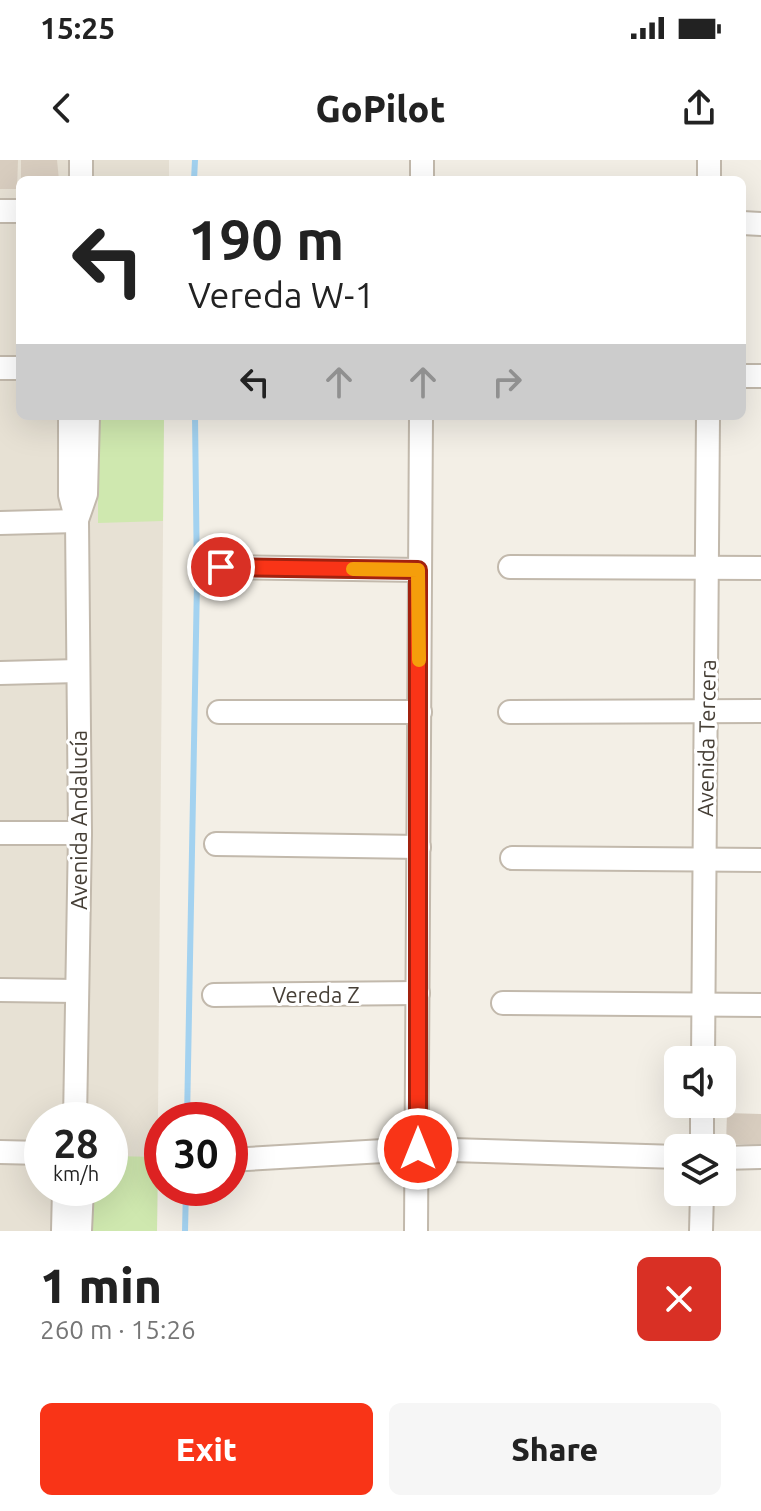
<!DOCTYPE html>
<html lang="en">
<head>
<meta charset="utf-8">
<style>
  body { margin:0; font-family:Ubuntu,sans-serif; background:#f6f6f6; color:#222; height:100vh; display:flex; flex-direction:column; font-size:30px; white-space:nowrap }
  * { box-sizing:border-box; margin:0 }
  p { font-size:26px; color:#767676 }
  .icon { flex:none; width:44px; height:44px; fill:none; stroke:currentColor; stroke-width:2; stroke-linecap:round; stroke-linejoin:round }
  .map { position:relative; height:1071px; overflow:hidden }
  .sheet { display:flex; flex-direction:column; background:#fff; flex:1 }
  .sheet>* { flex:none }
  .hud { position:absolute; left:16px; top:16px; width:730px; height:244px; border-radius:12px; box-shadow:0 8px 32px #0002; background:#fff; color:#222; overflow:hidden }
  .tools { position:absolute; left:664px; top:886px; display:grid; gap:16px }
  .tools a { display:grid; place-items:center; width:72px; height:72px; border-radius:12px; background:#fff; box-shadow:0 8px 32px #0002; font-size:40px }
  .speed { position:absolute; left:24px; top:942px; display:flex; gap:16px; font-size:40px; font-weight:700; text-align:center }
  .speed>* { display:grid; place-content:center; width:104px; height:104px; border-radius:50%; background:#fff; box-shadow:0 8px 32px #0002; line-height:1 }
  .speed small { font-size:20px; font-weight:400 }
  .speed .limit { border:12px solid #d22; background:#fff; color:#111 }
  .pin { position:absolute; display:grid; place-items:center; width:68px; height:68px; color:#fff; margin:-34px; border:4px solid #fff; border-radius:50%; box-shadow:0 2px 8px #0007 }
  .me { position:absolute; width:88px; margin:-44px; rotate:0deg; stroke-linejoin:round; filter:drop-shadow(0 0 6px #0008) }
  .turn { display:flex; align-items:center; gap:28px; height:168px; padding:0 40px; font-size:36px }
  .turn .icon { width:104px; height:104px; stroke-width:2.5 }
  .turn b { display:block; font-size:56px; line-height:68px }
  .lanes { display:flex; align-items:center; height:76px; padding:0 40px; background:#0003; justify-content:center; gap:40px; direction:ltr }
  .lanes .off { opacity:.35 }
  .round { display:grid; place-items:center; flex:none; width:84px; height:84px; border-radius:12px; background:#f6f6f6 }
  .overview { display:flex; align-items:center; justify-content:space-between; height:136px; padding:0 40px }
  h1 { font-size:48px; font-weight:800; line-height:60px }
  .action { display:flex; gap:16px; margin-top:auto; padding:16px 40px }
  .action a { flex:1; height:92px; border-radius:12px; background:#f93417; color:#fff; font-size:32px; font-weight:800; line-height:92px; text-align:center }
  .action a+a { background:#f6f6f6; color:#222 }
  .status { display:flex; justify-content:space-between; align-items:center; height:56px; padding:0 40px; background:#fff; direction:ltr }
  .status svg { height:22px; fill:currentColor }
  header { display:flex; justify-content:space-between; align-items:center; height:104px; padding:0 40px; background:#fff; font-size:36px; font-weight:800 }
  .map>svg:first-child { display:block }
  .residential { fill:#e7e1d4; fill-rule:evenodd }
  .green { fill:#cfe8af }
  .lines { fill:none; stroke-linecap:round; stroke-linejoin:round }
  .stream { stroke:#a3d2f0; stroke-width:6 }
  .building { fill:#d8cdbf }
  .street-casing { stroke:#c2b9ac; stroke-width:26 }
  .street { stroke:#fff; stroke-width:22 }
  .route-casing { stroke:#a2220f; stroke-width:20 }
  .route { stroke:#f93417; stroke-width:14 }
  .slow { stroke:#f59e0b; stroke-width:14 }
  .labels { text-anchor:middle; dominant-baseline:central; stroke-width:6; stroke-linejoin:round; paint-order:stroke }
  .street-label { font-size:22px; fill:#463f36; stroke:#fff }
</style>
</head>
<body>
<div class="status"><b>15:25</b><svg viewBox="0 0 49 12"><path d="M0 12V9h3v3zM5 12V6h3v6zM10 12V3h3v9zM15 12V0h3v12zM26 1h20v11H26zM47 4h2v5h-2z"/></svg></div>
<header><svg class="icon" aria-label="back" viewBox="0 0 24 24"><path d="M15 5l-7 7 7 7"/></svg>GoPilot<svg class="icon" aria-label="share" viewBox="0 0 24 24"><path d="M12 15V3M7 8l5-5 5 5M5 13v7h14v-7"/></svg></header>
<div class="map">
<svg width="761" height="1071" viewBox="0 0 761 1071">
  <rect width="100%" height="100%" fill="#f3efe6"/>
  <!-- residential -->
  <path class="residential" d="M 0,0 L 169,0 L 169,20 L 20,20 L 20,256 L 164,256 L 157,1071 L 0,1071 ZM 42,960 L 110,960 L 110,1028 L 42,1028 Z"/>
  <!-- green -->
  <g class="green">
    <polygon points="98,256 164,256 163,361 98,363"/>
    <polygon points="110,996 158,997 157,1071 91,1071 92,1028 110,1028"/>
  </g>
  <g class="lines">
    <!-- stream -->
    <g class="stream">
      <polyline points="194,20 195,0"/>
      <polyline points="187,960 197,422 195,256"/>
      <polyline points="185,1071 186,1028"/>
    </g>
  </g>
  <!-- building -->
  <g class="building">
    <polygon points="0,0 18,0 17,29 0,29"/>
    <polygon points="21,0 57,0 59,20 21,20"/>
    <polygon points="727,953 761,954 761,985 726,984"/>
  </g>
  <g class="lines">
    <defs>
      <g id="street">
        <polyline points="709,0 709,20"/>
        <polyline points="81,20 81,0"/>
        <polyline points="422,20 422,0"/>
        <polyline points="0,51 20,51"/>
        <polyline points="742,63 761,64"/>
        <polyline points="0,208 20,208"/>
        <polyline points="742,216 761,216"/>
        <polyline points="70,256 70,335 77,361 80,673 75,960"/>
        <polyline points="77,360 86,334 88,256"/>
        <polyline points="0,363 77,361"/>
        <polyline points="221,407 418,410"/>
        <polyline points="510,407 761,408"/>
        <polyline points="0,513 78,511"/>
        <polyline points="219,552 420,552"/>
        <polyline points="510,552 761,551"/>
        <polyline points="0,673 80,673"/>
        <polyline points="216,684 419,687"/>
        <polyline points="512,698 761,700"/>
        <polyline points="0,830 77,831"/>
        <polyline points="214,835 418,833"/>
        <polyline points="503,843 761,845"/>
        <polyline points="703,900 708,256"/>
        <polyline points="702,988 702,944"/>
        <polyline points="0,992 42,993"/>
        <polyline points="722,998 761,997"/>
        <polyline points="230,1000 418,989 678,997"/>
        <polyline points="63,1071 64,1028"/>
        <polyline points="80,1071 82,1028"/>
        <polyline points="416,1071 421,256"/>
        <polyline points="701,1071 702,1032"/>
      </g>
    </defs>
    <!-- street casing -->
    <use href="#street" class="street-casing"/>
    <!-- street -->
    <use href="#street" class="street"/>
  </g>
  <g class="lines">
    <defs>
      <polyline id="route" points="221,407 418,410 418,989"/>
    </defs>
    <!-- route casing -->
    <use href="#route" class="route-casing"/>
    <!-- route -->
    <use href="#route" class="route"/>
    <!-- slow -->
    <polyline class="slow" points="353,409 418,410 419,500"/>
  </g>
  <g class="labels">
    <!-- street labels -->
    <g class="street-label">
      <text transform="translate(706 578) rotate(-89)">Avenida Tercera</text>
      <text transform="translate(78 660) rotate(-90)">Avenida Andalucía</text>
      <text x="316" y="834">Vereda Z</text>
    </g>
  </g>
</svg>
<div class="tools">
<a><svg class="icon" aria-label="sound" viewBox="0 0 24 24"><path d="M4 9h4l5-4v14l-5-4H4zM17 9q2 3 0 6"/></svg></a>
<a><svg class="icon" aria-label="layers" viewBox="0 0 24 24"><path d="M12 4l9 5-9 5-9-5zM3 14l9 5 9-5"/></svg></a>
</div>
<div class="speed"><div>28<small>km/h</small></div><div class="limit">30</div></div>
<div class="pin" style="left:221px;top:407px;background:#d93025"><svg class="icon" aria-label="arrive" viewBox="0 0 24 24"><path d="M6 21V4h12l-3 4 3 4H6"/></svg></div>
<svg class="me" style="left:418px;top:989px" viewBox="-20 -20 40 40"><circle r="17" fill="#f93417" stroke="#fff" stroke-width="3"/><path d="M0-11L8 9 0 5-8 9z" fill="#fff"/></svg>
<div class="hud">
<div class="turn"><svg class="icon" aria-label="left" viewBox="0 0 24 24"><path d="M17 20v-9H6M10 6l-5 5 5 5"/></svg><div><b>190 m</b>Vereda W-1</div></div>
<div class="lanes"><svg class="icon" aria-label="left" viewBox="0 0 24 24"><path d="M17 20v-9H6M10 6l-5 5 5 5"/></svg><svg class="icon off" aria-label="ahead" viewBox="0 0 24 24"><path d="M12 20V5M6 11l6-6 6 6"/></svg><svg class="icon off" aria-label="ahead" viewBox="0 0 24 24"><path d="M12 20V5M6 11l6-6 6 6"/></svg><svg class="icon off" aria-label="right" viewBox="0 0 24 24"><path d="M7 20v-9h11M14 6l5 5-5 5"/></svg></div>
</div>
</div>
<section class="sheet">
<div class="overview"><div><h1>1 min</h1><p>260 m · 15:26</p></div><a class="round" style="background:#d93025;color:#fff"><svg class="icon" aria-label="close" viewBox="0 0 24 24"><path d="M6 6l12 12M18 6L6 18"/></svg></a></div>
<div class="action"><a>Exit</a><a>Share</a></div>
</section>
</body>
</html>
